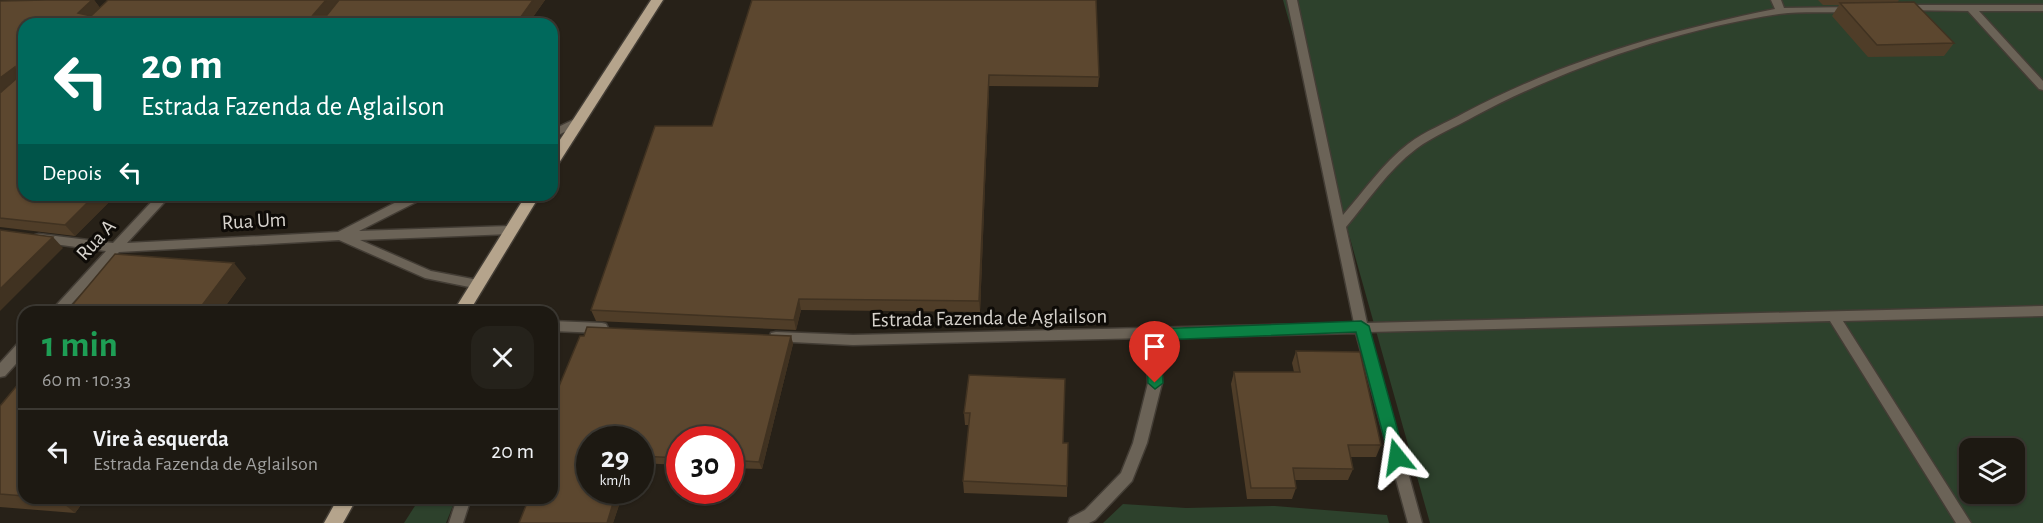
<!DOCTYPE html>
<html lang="pt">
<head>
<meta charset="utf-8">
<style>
  body { margin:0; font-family:"Alegreya Sans",sans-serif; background:#25221b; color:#f1f3f6; height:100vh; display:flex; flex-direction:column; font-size:22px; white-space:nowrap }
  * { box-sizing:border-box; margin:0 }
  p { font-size:20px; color:#a0a09f }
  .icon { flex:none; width:33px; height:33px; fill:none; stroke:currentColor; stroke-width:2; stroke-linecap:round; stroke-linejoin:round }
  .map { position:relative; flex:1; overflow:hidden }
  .side { position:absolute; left:18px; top:306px; width:540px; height:198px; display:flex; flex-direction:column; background:#1d1912; border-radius:18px; box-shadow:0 2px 4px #0004,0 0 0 2px #3b3832 }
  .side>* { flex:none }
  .hud { position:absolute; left:18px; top:18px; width:540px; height:183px; border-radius:18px; box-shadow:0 2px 4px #0004,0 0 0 2px #3b3832; background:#00695c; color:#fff; overflow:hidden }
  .fabs { position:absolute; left:1959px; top:438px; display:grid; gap:12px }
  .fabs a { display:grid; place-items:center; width:66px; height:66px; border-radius:12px; background:#1d1912; box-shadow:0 2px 4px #0004,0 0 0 2px #3b3832; font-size:30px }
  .speed { position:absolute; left:576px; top:426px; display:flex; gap:12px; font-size:30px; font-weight:700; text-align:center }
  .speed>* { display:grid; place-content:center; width:78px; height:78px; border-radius:50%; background:#1d1912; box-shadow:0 2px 4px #0004,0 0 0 2px #3b3832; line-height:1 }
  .speed small { font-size:15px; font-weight:400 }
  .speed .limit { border:9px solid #d22; background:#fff; color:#111 }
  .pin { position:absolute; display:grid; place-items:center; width:51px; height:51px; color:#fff; margin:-62px -26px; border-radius:50% 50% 50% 0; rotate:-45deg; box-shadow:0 0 6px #0007 }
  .pin .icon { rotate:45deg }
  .me { position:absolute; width:66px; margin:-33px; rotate:345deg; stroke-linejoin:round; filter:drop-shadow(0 0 4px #0008) }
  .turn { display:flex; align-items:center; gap:21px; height:126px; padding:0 24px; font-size:27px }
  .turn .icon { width:78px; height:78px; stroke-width:2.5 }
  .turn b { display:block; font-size:42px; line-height:51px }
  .then { display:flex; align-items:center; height:57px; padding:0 24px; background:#0003; gap:12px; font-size:22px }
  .round { display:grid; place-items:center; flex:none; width:63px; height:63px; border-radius:18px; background:#25221b }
  .overview { display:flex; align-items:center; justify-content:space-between; height:102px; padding:0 24px }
  h1 { font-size:36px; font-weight:700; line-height:45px; color:#1e9e55 }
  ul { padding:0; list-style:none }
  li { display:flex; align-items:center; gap:18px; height:84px; padding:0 24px; border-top:2px solid #3b3832 }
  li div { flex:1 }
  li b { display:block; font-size:22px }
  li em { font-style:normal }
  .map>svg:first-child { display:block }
  .green { fill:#2d412c; fill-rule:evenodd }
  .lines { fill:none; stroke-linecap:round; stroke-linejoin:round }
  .minor-casing { stroke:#433d35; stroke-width:3 }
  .primary-casing { stroke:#433d35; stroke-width:3 }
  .minor { fill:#6b6357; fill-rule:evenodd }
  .primary { fill:#b5a48c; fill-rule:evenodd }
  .wall { fill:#4f3d28 }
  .shaded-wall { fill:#403221 }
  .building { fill:#5c472f; stroke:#403221; stroke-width:1.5 }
  .route { fill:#0b8043; stroke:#07532c; stroke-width:1.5 }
  .labels { text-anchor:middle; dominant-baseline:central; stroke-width:6; stroke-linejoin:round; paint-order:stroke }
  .street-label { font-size:21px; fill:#d6d2cc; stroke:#0e0b07 }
</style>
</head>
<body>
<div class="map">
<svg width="2043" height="523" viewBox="0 0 2043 523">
  <rect width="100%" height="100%" fill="#272118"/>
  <!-- green -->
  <g class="green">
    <path d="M 1283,0 L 2043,0 L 2043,523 L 1430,523 ZM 1970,448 L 2014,448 L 2014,494 L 1970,494 Z"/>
    <polygon points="420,498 456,498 446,523 404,523"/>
    <polygon points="1123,504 1186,508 1275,506 1387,515 1389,523 1103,523"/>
  </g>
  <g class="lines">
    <defs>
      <g id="minor">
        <path d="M 1287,0 L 1297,0 L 1343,215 C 1364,191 1383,163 1408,144 C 1425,131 1446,123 1464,113 C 1562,61 1667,31 1775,9 L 1771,0 L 1781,0 L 1784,8 L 1855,7 L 1855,11 L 1852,12 C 1828,13 1803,11 1779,14 C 1678,29 1565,68 1475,116 C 1456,127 1433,136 1416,149 C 1388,170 1368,201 1346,227 L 1367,323 L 2043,306 L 2043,316 L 1843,321 L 1971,523 L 1956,523 L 1830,321 L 1369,332 L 1422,523 L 1408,523 L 1356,333 L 1160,338 L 1162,383 L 1147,443 L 1132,481 L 1095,520 L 1089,523 L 1068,523 L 1070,518 L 1085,510 L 1121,473 L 1133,443 L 1148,383 L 1147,338 L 853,345 L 771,341 L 770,337 L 771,333 L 776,332 L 853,335 L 1354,323 Z"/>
        <polygon points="1905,5 2043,5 2043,11 1979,11 2043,81 2043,90 2039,89 1968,11 1902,10 1902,6"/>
        <polygon points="577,118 582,122 581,124 552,138 552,130"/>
        <polygon points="158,195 171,195 127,243 338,232 410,195 426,195 424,198 359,231 511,226 517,230 511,234 360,240 431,271 483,281 485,284 483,287 479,289 425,278 339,240 119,252 64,312 50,312 106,251 39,242 35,241 33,238 35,235 39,234 113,243"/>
        <polygon points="552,321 602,323 606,324 608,328 606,332 602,333 552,331"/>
        <polygon points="24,341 24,355 5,376 0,377 0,363 19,342"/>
        <polygon points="457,498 471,498 463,523 449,523"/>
      </g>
      <g id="primary">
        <polygon points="651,0 663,0 557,166 552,168 552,152"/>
        <polygon points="526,195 540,195 469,312 453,312"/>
        <polygon points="338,498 357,498 343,523 324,523"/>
      </g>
    </defs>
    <!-- minor casing -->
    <use href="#minor" class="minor-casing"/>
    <!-- primary casing -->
    <use href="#primary" class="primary-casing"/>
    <!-- minor -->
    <use href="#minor" class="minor"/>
    <!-- primary -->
    <use href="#primary" class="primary"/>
  </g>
  <!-- wall -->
  <g class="wall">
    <polygon points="19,0 94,0 100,8 545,0 528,24 24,24 116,195 75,236 0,227 0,1 20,1"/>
    <polygon points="752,0 1099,77 1098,87 989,86 980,312 801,310 796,330 596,321 591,310 712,126"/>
    <polygon points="1818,0 1899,0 1897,3 1954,43 1944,56 1868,57 1832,16 1839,5 1823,5"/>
    <polygon points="246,278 221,312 72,312 69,309"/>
    <polygon points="587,327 791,336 793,344 762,469 730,468 730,440 680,440 680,465 640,463 640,440 590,440 590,490 624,490 613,523 519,523 529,498 552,498 552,403 580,336 584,336"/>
    <polygon points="1296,351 1381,445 1376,457 1351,457 1353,469 1348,480 1295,480 1296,488 1292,499 1247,499 1231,384 1234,372 1294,372 1292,363"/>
    <polygon points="969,375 1063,443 1068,443 1067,497 964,493 963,481 969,425 965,425 964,413"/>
    <polygon points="24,377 24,498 86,498 75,513 0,507 0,406"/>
  </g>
  <!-- shaded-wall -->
  <g class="shaded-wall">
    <polygon points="92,0 94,0 101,9 86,24 78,13"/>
    <polygon points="326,0 340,0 321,24 313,15"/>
    <polygon points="533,0 545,0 528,24 519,24 518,21"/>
    <polygon points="459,17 462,24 453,24"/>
    <polygon points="15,67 24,78 0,95 0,78"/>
    <polygon points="989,75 989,86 980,312 979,301"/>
    <polygon points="95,195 116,195 75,236 65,225"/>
    <polygon points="53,237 63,248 0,311 0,289"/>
    <polygon points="234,263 246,278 221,312 197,312"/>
    <polygon points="799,299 801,310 796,330 794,320"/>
    <polygon points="791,336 793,344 762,469 759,462"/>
    <polygon points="617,490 624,490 613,523 607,523"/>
    <polygon points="58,498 86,498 75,513 58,499"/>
  </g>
  <!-- building -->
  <g class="building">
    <polygon points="46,0 92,0 78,13 91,16 108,0 326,0 313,15 327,15 339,0 533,0 518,21 459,17 453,24 24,24 24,195 95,195 65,225 0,218 0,93 16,79 15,67 0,78 0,1"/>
    <polygon points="752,0 1096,0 1099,77 989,75 979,301 799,299 794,320 591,310 655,126 712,126"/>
    <polygon points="1914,2 1954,43 1877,45 1840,3"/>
    <polygon points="0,230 53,237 0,289"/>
    <polygon points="115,254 234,263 197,312 79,312 81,309 69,309"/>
    <polygon points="587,327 791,336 759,462 730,460 730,440 680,440 680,458 640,456 640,440 590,440 590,490 617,490 607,523 519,523 529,498 552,498 552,403 580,336 584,336"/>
    <polygon points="1296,351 1360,352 1381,445 1348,445 1353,469 1293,468 1296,488 1251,488 1234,372 1300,372"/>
    <polygon points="969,375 1065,379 1063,443 1068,443 1067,486 963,481 970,413 964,413"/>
    <polygon points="24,377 24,496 0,494 0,406"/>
  </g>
  <!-- route -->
  <polygon class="route" points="1361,321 1369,326 1405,457 1403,462 1392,462 1389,457 1356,332 1160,340 1163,383 1155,389 1148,383 1146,334 1153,329"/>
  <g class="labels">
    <!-- street labels -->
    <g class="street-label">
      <text transform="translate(254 221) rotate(-3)">Rua Um</text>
      <text transform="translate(96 240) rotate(-47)">Rua A</text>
      <text transform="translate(989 318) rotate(-1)">Estrada Fazenda de Aglailson</text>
    </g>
  </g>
</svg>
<div class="fabs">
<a><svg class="icon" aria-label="layers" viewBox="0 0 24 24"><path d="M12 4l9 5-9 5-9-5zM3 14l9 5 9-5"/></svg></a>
</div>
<div class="speed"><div>29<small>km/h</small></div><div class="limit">30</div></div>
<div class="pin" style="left:1155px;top:383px;background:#d93025"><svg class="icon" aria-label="arrive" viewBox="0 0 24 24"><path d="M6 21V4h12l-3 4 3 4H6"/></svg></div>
<svg class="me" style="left:1397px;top:457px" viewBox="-20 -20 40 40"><path d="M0-17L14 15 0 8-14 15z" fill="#0b8043" stroke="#fff" stroke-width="4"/></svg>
<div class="hud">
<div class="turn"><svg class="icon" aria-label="left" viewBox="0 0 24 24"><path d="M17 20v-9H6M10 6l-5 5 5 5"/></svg><div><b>20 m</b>Estrada Fazenda de Aglailson</div></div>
<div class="then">Depois<svg class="icon" aria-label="left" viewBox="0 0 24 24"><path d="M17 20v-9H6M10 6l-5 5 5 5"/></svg></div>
</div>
<section class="side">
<div class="overview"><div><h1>1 min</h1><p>60 m · 10:33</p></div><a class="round"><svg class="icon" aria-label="close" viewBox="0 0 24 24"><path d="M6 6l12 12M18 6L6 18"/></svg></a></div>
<ul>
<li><svg class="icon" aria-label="left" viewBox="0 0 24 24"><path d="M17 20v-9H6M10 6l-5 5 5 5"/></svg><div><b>Vire à esquerda</b><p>Estrada Fazenda de Aglailson</p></div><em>20 m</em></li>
</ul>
</section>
</div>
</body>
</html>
